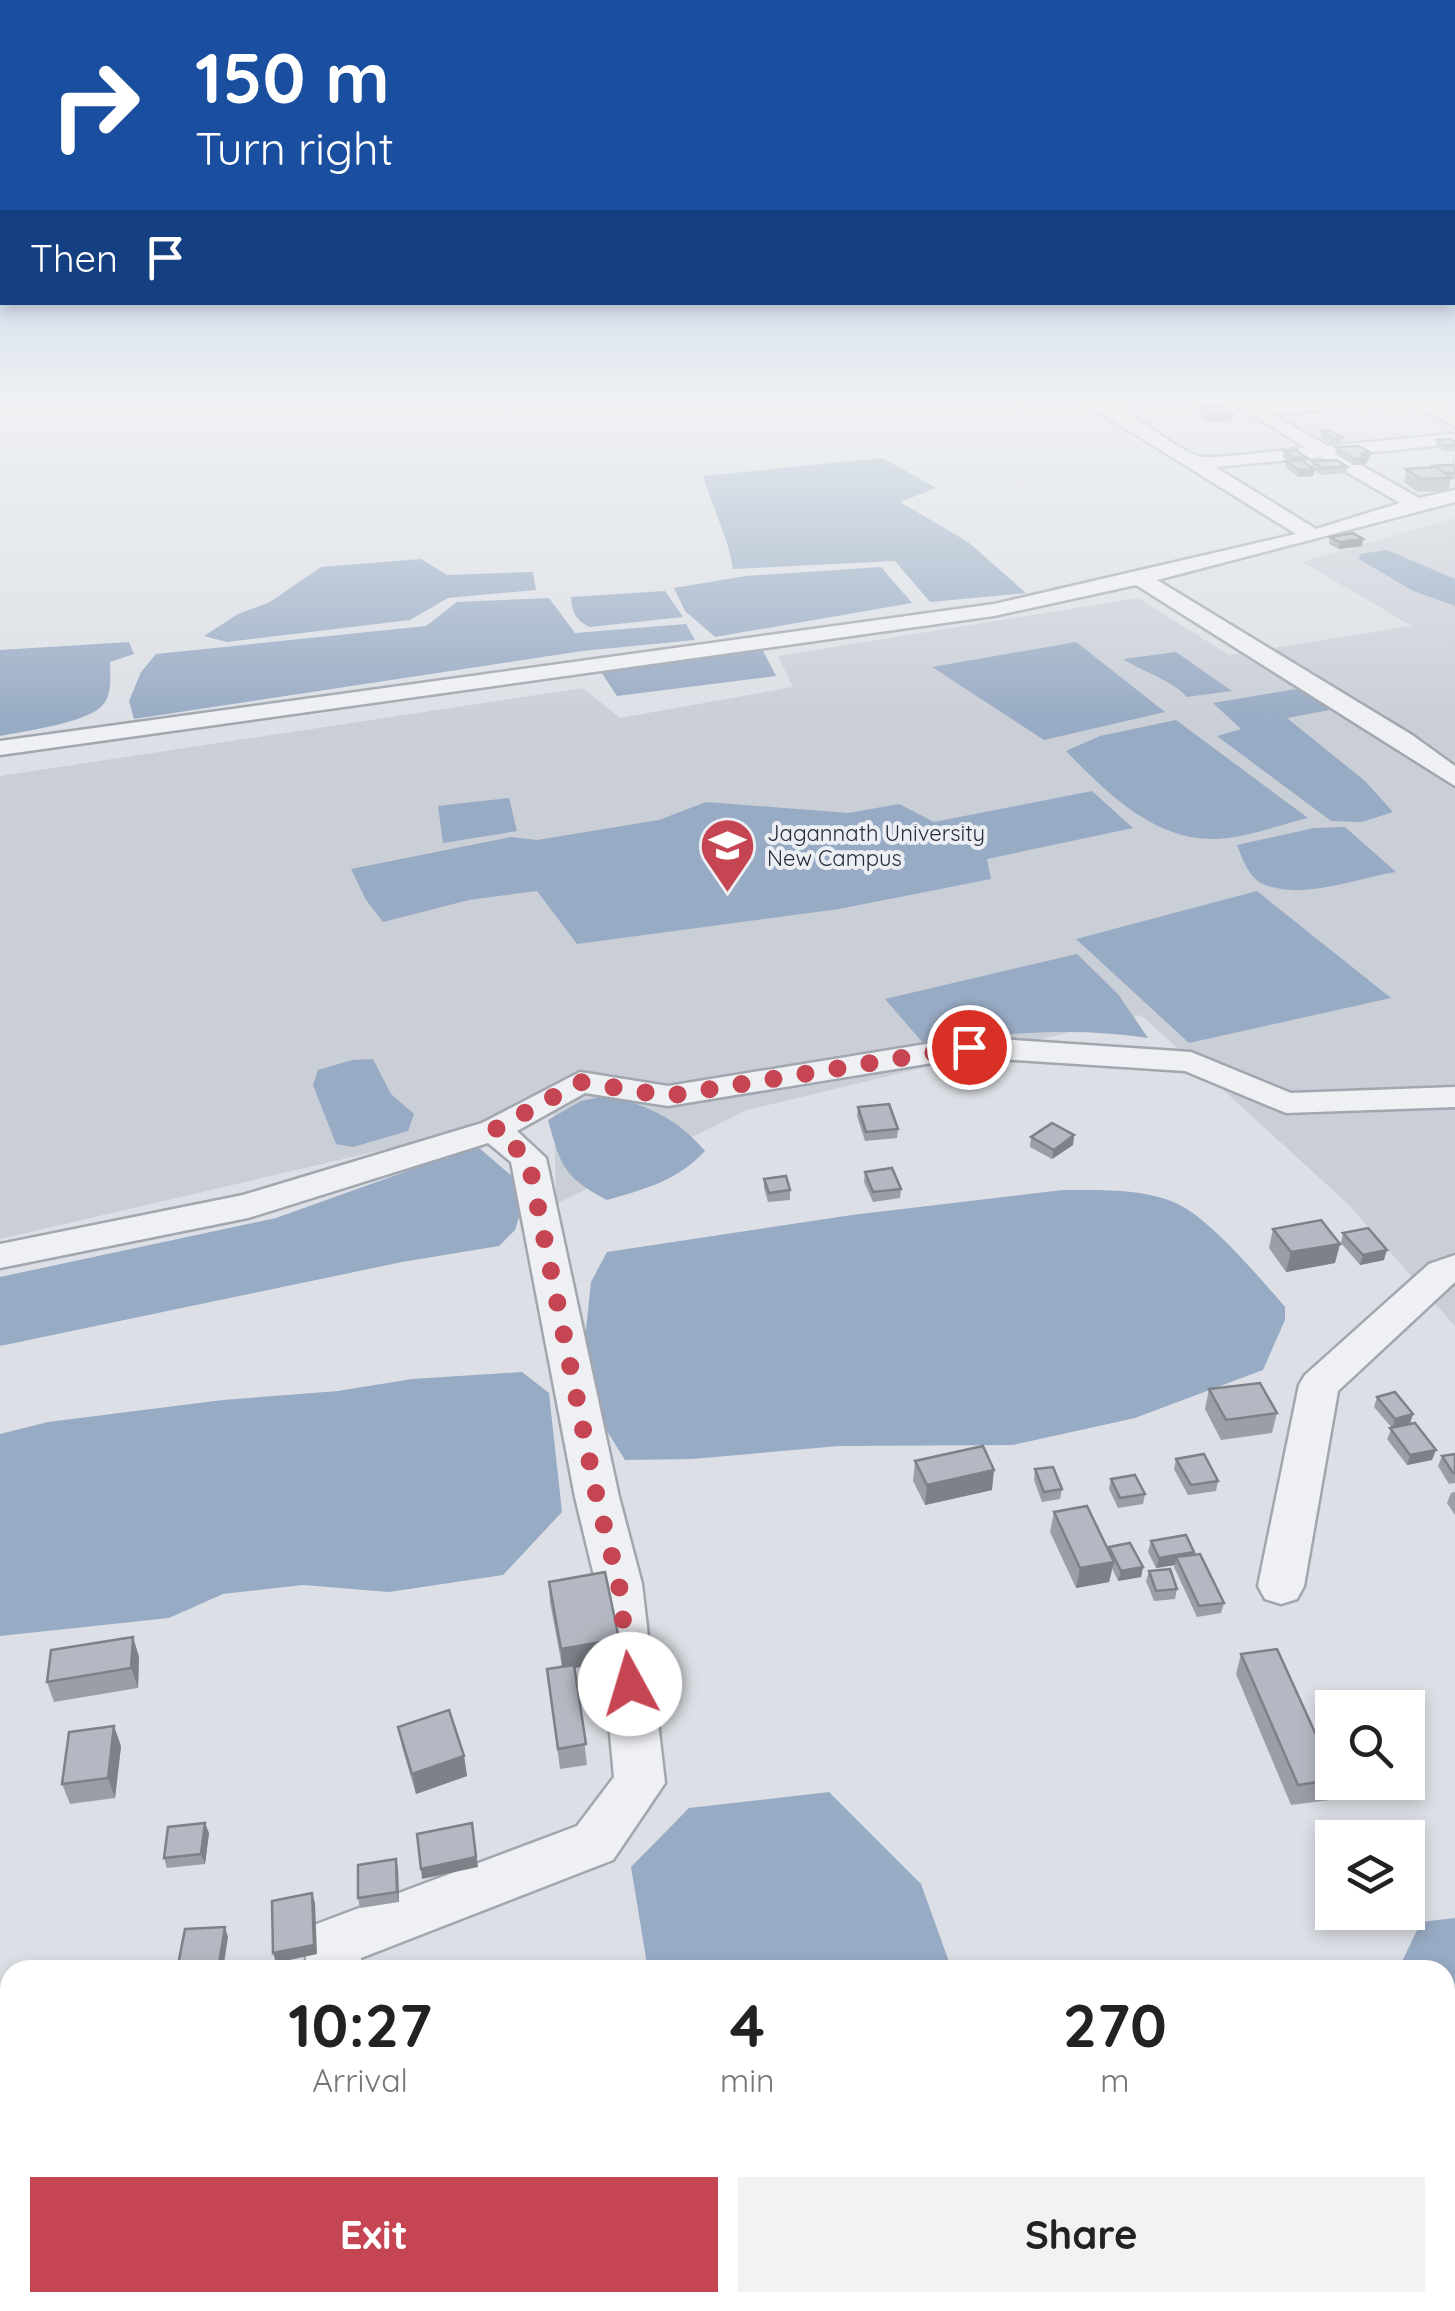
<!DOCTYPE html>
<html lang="en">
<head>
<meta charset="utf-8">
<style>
  body { margin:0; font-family:Quicksand,sans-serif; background:#f2f2f2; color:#222; height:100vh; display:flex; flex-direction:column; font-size:38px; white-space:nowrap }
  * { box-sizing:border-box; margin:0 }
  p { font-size:32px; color:#767676 }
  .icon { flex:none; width:55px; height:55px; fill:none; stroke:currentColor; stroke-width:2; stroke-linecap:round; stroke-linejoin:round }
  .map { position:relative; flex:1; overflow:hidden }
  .details { position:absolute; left:0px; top:1960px; width:1455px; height:352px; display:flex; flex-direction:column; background:#fff; border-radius:30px 30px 0 0; box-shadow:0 5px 15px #0003 }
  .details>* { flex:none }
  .guide { position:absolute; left:0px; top:0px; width:1455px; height:305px; box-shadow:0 5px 15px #0003; background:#1a4fa0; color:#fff; overflow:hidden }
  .buttons { position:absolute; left:1315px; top:1690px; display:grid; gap:20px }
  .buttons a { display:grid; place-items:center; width:110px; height:110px; border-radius:0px; background:#fff; box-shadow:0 5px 15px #0003; font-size:50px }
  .pin { position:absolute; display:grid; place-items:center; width:85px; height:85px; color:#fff; margin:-42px; border:5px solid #fff; border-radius:50%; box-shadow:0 2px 10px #0007 }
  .me { position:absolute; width:110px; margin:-55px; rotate:354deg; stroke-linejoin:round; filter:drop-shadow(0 0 8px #0008) }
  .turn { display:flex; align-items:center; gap:35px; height:210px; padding:0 30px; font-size:45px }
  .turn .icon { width:130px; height:130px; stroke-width:2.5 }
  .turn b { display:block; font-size:70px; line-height:85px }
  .then { display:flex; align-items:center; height:95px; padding:0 30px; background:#0003; gap:20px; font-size:38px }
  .eta { display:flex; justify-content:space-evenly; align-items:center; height:170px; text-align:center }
  .eta b { font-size:60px; font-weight:700; line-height:70px }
  .cta { display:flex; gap:20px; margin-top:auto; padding:20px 30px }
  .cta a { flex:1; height:115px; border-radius:0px; background:#c64552; color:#fff; font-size:40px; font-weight:700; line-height:115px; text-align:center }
  .cta a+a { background:#f2f2f2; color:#222 }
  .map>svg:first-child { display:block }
  .built { fill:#caced7 }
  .water { fill:#98abc4 }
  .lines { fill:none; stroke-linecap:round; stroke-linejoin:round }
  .street-casing { stroke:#a2a6af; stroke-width:5 }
  .street { fill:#eef0f4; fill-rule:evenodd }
  .wall { fill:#9a9ea7 }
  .shaded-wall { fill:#7d8188 }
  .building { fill:#b3b8c2; stroke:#7d8188; stroke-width:2.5 }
  .route { stroke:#c64552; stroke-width:18; stroke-dasharray:0 32.4 }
  .labels { text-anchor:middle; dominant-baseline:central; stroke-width:8; stroke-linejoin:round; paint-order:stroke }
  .far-poi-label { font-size:22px; fill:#272d3b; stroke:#ebeef3; text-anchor:start }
</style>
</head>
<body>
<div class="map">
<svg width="1455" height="2311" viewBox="0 0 1455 2311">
  <rect width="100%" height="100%" fill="#dcdfe5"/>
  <!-- built -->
  <polygon class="built" points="1455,518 1455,1326 1348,1204 1141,1015 747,1110 556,1204 554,1110 0,1239 0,776 583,688 620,718 793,687 778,656 1138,598 1229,655 1412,626 1302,562"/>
  <!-- water -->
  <g class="water">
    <path d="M 883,458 L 936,488 L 900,502 L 968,542 L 1026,593 L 930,602 L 895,561 L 733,569 C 729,540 712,506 703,476 Z"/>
    <polygon points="1387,550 1455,579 1455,606 1413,591 1359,559 1360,554"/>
    <polygon points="421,559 447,575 533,572 536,590 448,598 410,620 227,642 204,636 238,614 270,602 321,567"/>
    <polygon points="881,567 912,603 715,637 685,611 674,588 746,576"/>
    <path d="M 665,591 L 683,617 L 590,627 C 576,621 572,612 571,597 Z"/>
    <polygon points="549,598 575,633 686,624 695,640 582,651 134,719 129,701 141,672 156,654 426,626 457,602"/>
    <path d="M 129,642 L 134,654 L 110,662 C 110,676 113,696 101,707 C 81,724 25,731 0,736 L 0,650 Z"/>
    <polygon points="1076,642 1165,712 1044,740 932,667"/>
    <polygon points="761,647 776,676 617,696 601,672"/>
    <path d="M 1176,652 L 1232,691 L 1187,697 C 1172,680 1143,672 1123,659 Z"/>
    <polygon points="1302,688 1335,709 1287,718 1365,781 1393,812 1362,822 1331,821 1217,736 1241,729 1213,703"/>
    <path d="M 1176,720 L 1308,818 C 1279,825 1246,838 1216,839 C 1154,841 1106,792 1066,751 L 1100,736 Z"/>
    <polygon points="1092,791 1133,828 987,859 991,879 839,909 577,944 537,891 469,900 383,922 366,900 351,869 511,837 537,840 659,820 706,802 848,813 899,804 934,822"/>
    <polygon points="509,798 517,831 443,843 438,806"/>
    <path d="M 1345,827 L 1396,872 C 1356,878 1302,901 1263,884 C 1249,878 1242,858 1237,845 L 1314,828 Z"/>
    <polygon points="1257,891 1391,998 1189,1043 1076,939"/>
    <path d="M 1077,954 L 1118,994 L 1148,1038 C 1072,1026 999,1034 923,1043 L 885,999 Z"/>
    <polygon points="373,1059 391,1094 414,1114 408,1131 353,1147 336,1144 313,1085 318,1070 352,1060"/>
    <path d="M 610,1095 C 651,1108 677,1118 705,1151 C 677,1181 645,1189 607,1200 C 564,1177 561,1167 548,1120 L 581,1101 Z"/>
    <polygon points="477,1146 513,1177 522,1207 515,1230 499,1246 402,1262 0,1346 0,1277 276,1218"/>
    <path d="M 1063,1190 C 1099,1190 1144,1188 1178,1204 C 1210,1219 1261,1279 1285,1307 L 1285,1320 L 1263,1370 L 1135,1418 L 1013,1445 L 839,1446 L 692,1459 L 625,1460 L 587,1399 L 583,1358 L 591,1282 L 607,1252 L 852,1215 Z"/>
    <polygon points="522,1372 549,1393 562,1512 503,1575 389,1592 303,1585 223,1594 169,1618 0,1636 0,1434 48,1422 223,1400 338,1391 412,1379"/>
    <polygon points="829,1792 921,1884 952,1970 648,1970 631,1867 689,1808"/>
    <polygon points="1455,1918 1455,2311 1442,2311 1438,2303 1445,2302 1445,1970 1398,1970 1421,1922"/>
  </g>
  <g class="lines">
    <defs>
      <g id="street">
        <path d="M 1080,400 C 1128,399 1156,439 1197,456 C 1212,461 1285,449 1306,448 L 1229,400 L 1248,400 L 1257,405 L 1396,400 L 1388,405 L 1272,414 L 1327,446 L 1455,434 L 1455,444 L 1343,455 L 1419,498 L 1455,490 L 1455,502 L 1157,580 L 1412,735 L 1455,766 L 1455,786 L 1136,585 L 994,616 L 0,755 L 0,741 L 994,604 L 1296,534 ZM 1321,457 L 1400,503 L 1316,529 L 1215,467 Z"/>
        <polygon points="1402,400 1423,400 1455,415 1455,426"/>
        <polygon points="969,1037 1191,1052 1291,1093 1455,1087 1455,1107 1286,1113 1185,1071 969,1057 668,1106 585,1093 517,1131 546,1158 619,1497 642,1584 665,1783 613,1860 361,1958 362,1970 306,1970 306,1943 314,1925 577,1826 614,1777 596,1584 575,1497 511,1162 488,1143 248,1218 0,1268 0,1244 243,1195 482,1123 580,1072 668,1086"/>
        <polygon points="1455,1255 1455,1282 1338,1391 1304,1586 1297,1599 1281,1604 1265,1599 1258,1586 1299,1385 1305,1375 1429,1264"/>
        <rect x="312" y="2302" width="64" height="9"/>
      </g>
    </defs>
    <!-- street casing -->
    <use href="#street" class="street-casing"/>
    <!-- street -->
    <use href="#street" class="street"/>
  </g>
  <!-- wall -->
  <g class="wall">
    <polygon points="1199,408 1233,414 1232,420 1210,422 1198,414"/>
    <polygon points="1321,431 1343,438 1341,444 1332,445 1320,437"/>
    <polygon points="1437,440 1455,442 1455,451 1445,452 1435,446"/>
    <polygon points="1336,447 1369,460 1367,460 1366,464 1353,465 1335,454"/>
    <polygon points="1284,451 1307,458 1305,463 1311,467 1312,461 1347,467 1346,473 1321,475 1314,470 1313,476 1298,477 1285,467 1286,461 1288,461 1283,457"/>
    <polygon points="1454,455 1455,479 1451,479 1448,491 1418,492 1404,482 1406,469 1452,465"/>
    <polygon points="1330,537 1362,546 1339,549 1329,544"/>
    <polygon points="858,1107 898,1129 897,1138 865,1141 857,1116"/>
    <polygon points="1074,1135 1073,1145 1052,1159 1030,1147 1031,1137"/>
    <polygon points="865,1172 901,1189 900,1198 873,1202 864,1182"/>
    <polygon points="764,1179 790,1190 790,1200 768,1202 764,1188"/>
    <polygon points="1273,1229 1335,1263 1286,1272 1269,1248"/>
    <polygon points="1343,1233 1384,1260 1360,1265 1341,1243"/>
    <polygon points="1209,1389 1277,1413 1272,1433 1221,1440 1205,1409"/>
    <polygon points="1377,1397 1410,1424 1432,1460 1407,1465 1387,1439 1392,1428 1374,1407"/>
    <polygon points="1455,1454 1455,1483 1449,1484 1438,1466 1442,1456"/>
    <polygon points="1176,1459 1218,1481 1216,1491 1188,1495 1174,1469"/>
    <polygon points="915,1461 992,1490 925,1505 913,1481"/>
    <polygon points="1035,1469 1062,1489 1060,1499 1042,1502 1034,1480"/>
    <polygon points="1111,1479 1145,1494 1143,1504 1118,1508 1109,1489"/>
    <polygon points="1455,1492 1455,1515 1447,1503 1451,1493"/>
    <polygon points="1054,1512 1108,1551 1109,1547 1143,1567 1141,1577 1118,1581 1112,1568 1109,1582 1076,1588 1050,1532"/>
    <polygon points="1151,1541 1193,1555 1224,1603 1221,1613 1197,1617 1174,1567 1175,1565 1156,1568 1148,1552"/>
    <polygon points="1149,1571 1177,1589 1175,1599 1154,1601 1146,1581"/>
    <polygon points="549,1582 620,1660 575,1668 587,1765 560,1769 547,1669 562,1666 550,1602"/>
    <polygon points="133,1637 139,1657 138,1688 54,1702 47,1682"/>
    <polygon points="1241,1654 1332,1770 1332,1782 1336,1782 1330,1800 1291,1805 1236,1674"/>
    <polygon points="398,1727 464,1756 467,1776 416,1794 402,1747"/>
    <polygon points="121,1746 115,1798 70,1804 62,1784"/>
    <polygon points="209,1833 205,1864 167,1868 164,1858"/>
    <polygon points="396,1859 398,1869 399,1902 360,1908 358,1898"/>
  </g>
  <!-- shaded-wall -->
  <g class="shaded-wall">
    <polygon points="1233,414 1232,420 1210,422 1211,416"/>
    <polygon points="1371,453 1366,464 1353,465 1354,459 1361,454"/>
    <polygon points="1314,469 1313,476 1298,477 1299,470"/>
    <polygon points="1363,539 1362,546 1339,549 1340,542"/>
    <polygon points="1074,1135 1073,1145 1052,1159 1054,1150"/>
    <polygon points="1340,1244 1335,1263 1286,1272 1291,1252"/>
    <polygon points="1387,1250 1384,1260 1360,1265 1363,1255"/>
    <polygon points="1413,1414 1410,1424 1392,1429 1395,1419"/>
    <polygon points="1436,1450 1432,1460 1407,1465 1410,1455"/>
    <polygon points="994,1470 992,1490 925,1505 927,1485"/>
    <polygon points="1194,1552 1192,1562 1176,1557 1175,1565 1156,1568 1159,1558"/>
    <polygon points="1114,1562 1109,1582 1076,1588 1080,1568"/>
    <polygon points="1143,1567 1141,1577 1118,1581 1121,1571"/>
    <polygon points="133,1637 139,1657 138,1688 131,1668"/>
    <polygon points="619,1639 620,1660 562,1670 561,1649"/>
    <polygon points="114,1726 121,1746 115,1798 108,1778"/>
    <polygon points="464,1756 467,1776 416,1794 412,1774"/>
    <polygon points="205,1823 209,1833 205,1864 201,1854"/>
    <polygon points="472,1823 478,1867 422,1879 421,1869"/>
    <polygon points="396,1859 398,1869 399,1902 397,1892"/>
    <polygon points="312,1893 315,1903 317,1954 276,1963 273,1953"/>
    <polygon points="225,1927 228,1937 223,1970 218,1970"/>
  </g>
  <!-- building -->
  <g class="building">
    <polygon points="1221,406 1233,414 1211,416 1199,408"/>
    <polygon points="1321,431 1331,431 1343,438 1333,439"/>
    <polygon points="1450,439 1455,442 1455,445 1446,446 1437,440"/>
    <polygon points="1359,446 1371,453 1361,454 1367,458 1354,459 1336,447"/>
    <polygon points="1296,450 1307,458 1294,458 1284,451"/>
    <polygon points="1301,460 1314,469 1299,470 1286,461"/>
    <polygon points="1337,460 1347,467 1322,468 1312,461"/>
    <polygon points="1452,465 1455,467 1455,473 1444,473 1436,467 1430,466"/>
    <polygon points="1436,467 1451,478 1421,479 1406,469"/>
    <polygon points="1353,533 1363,539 1340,542 1330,537"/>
    <polygon points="889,1104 898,1129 866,1132 858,1107"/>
    <polygon points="1052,1123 1074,1135 1054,1150 1031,1137"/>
    <polygon points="892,1168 901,1189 873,1192 865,1172"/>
    <polygon points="786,1176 790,1190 769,1193 764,1179"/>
    <polygon points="1321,1220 1340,1244 1291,1252 1273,1229"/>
    <polygon points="1368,1228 1387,1250 1363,1255 1343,1233"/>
    <polygon points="1260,1383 1277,1413 1226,1420 1209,1389"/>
    <polygon points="1395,1392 1413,1414 1395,1419 1377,1397"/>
    <polygon points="1415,1423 1436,1450 1410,1455 1390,1428"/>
    <polygon points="983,1446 994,1470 927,1485 915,1461"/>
    <polygon points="1204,1454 1218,1481 1191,1485 1176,1459"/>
    <polygon points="1455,1454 1455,1473 1453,1473 1442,1456"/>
    <polygon points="1053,1467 1062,1489 1044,1492 1035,1469"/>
    <polygon points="1135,1475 1145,1494 1120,1498 1111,1479"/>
    <polygon points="1087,1506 1114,1562 1080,1568 1054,1512"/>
    <polygon points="1186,1535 1194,1552 1159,1558 1151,1541"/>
    <polygon points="1130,1543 1143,1567 1121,1571 1109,1547"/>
    <polygon points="1200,1554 1224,1603 1199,1606 1176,1557"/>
    <polygon points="1170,1569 1177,1589 1156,1591 1149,1571"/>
    <polygon points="605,1572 619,1639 561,1649 549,1582"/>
    <polygon points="133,1637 131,1668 47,1682 51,1650"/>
    <polygon points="1277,1649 1332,1770 1332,1780 1298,1785 1241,1654"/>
    <polygon points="574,1665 586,1744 558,1749 547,1669"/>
    <polygon points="449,1710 464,1756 412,1774 398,1727"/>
    <polygon points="114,1726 108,1778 62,1784 69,1732"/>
    <polygon points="205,1823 201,1854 164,1858 168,1827"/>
    <polygon points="472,1823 476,1857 421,1869 417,1834"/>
    <polygon points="396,1859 397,1892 358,1898 358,1865"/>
    <polygon points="312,1893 314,1945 273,1953 272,1901"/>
    <polygon points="225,1927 218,1970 177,1970 185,1929"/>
    <polygon points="753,2302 815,2302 816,2311 754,2311"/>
    <polygon points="845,2302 914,2302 914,2311 846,2311"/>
  </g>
  <!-- sky -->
  <linearGradient id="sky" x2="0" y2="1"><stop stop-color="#88b0da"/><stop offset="0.55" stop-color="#eff1f3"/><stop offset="1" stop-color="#eff1f3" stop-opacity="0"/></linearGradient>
  <rect width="1455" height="723" fill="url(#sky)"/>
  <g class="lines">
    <!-- route -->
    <polyline class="route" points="630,1684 619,1584 597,1498 528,1158 494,1130 580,1082 668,1096 969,1047"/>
  </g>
  <!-- icons -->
  <defs>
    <symbol id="university-pin" viewBox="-11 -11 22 30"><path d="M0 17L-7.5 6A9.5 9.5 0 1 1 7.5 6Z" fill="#c64552" stroke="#ebeef3"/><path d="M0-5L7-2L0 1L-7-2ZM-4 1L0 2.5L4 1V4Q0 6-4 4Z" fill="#fff"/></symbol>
  </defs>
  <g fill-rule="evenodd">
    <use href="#university-pin" x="696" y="814" width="63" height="86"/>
  </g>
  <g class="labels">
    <!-- far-poi labels -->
    <g class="far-poi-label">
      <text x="767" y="833">Jagannath University<tspan x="767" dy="25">New Campus</tspan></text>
    </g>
  </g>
</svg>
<div class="buttons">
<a><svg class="icon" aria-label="search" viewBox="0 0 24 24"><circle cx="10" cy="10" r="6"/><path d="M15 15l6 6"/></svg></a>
<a><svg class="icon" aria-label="layers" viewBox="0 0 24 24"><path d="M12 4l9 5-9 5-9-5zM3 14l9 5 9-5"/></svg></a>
</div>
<div class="pin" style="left:969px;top:1047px;background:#d93025"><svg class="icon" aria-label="arrive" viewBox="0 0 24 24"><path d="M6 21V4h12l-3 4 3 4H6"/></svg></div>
<svg class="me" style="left:630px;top:1684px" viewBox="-20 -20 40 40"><circle r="19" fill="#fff"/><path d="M0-13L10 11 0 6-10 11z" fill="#c64552"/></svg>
<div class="guide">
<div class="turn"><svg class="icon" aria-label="right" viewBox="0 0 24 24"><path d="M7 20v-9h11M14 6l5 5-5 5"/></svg><div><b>150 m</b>Turn right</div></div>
<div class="then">Then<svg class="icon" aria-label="arrive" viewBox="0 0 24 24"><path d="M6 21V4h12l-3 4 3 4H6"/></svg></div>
</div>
<section class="details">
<div class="eta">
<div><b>10:27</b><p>Arrival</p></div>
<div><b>4</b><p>min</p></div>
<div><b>270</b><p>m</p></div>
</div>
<div class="cta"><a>Exit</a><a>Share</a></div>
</section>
</div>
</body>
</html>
